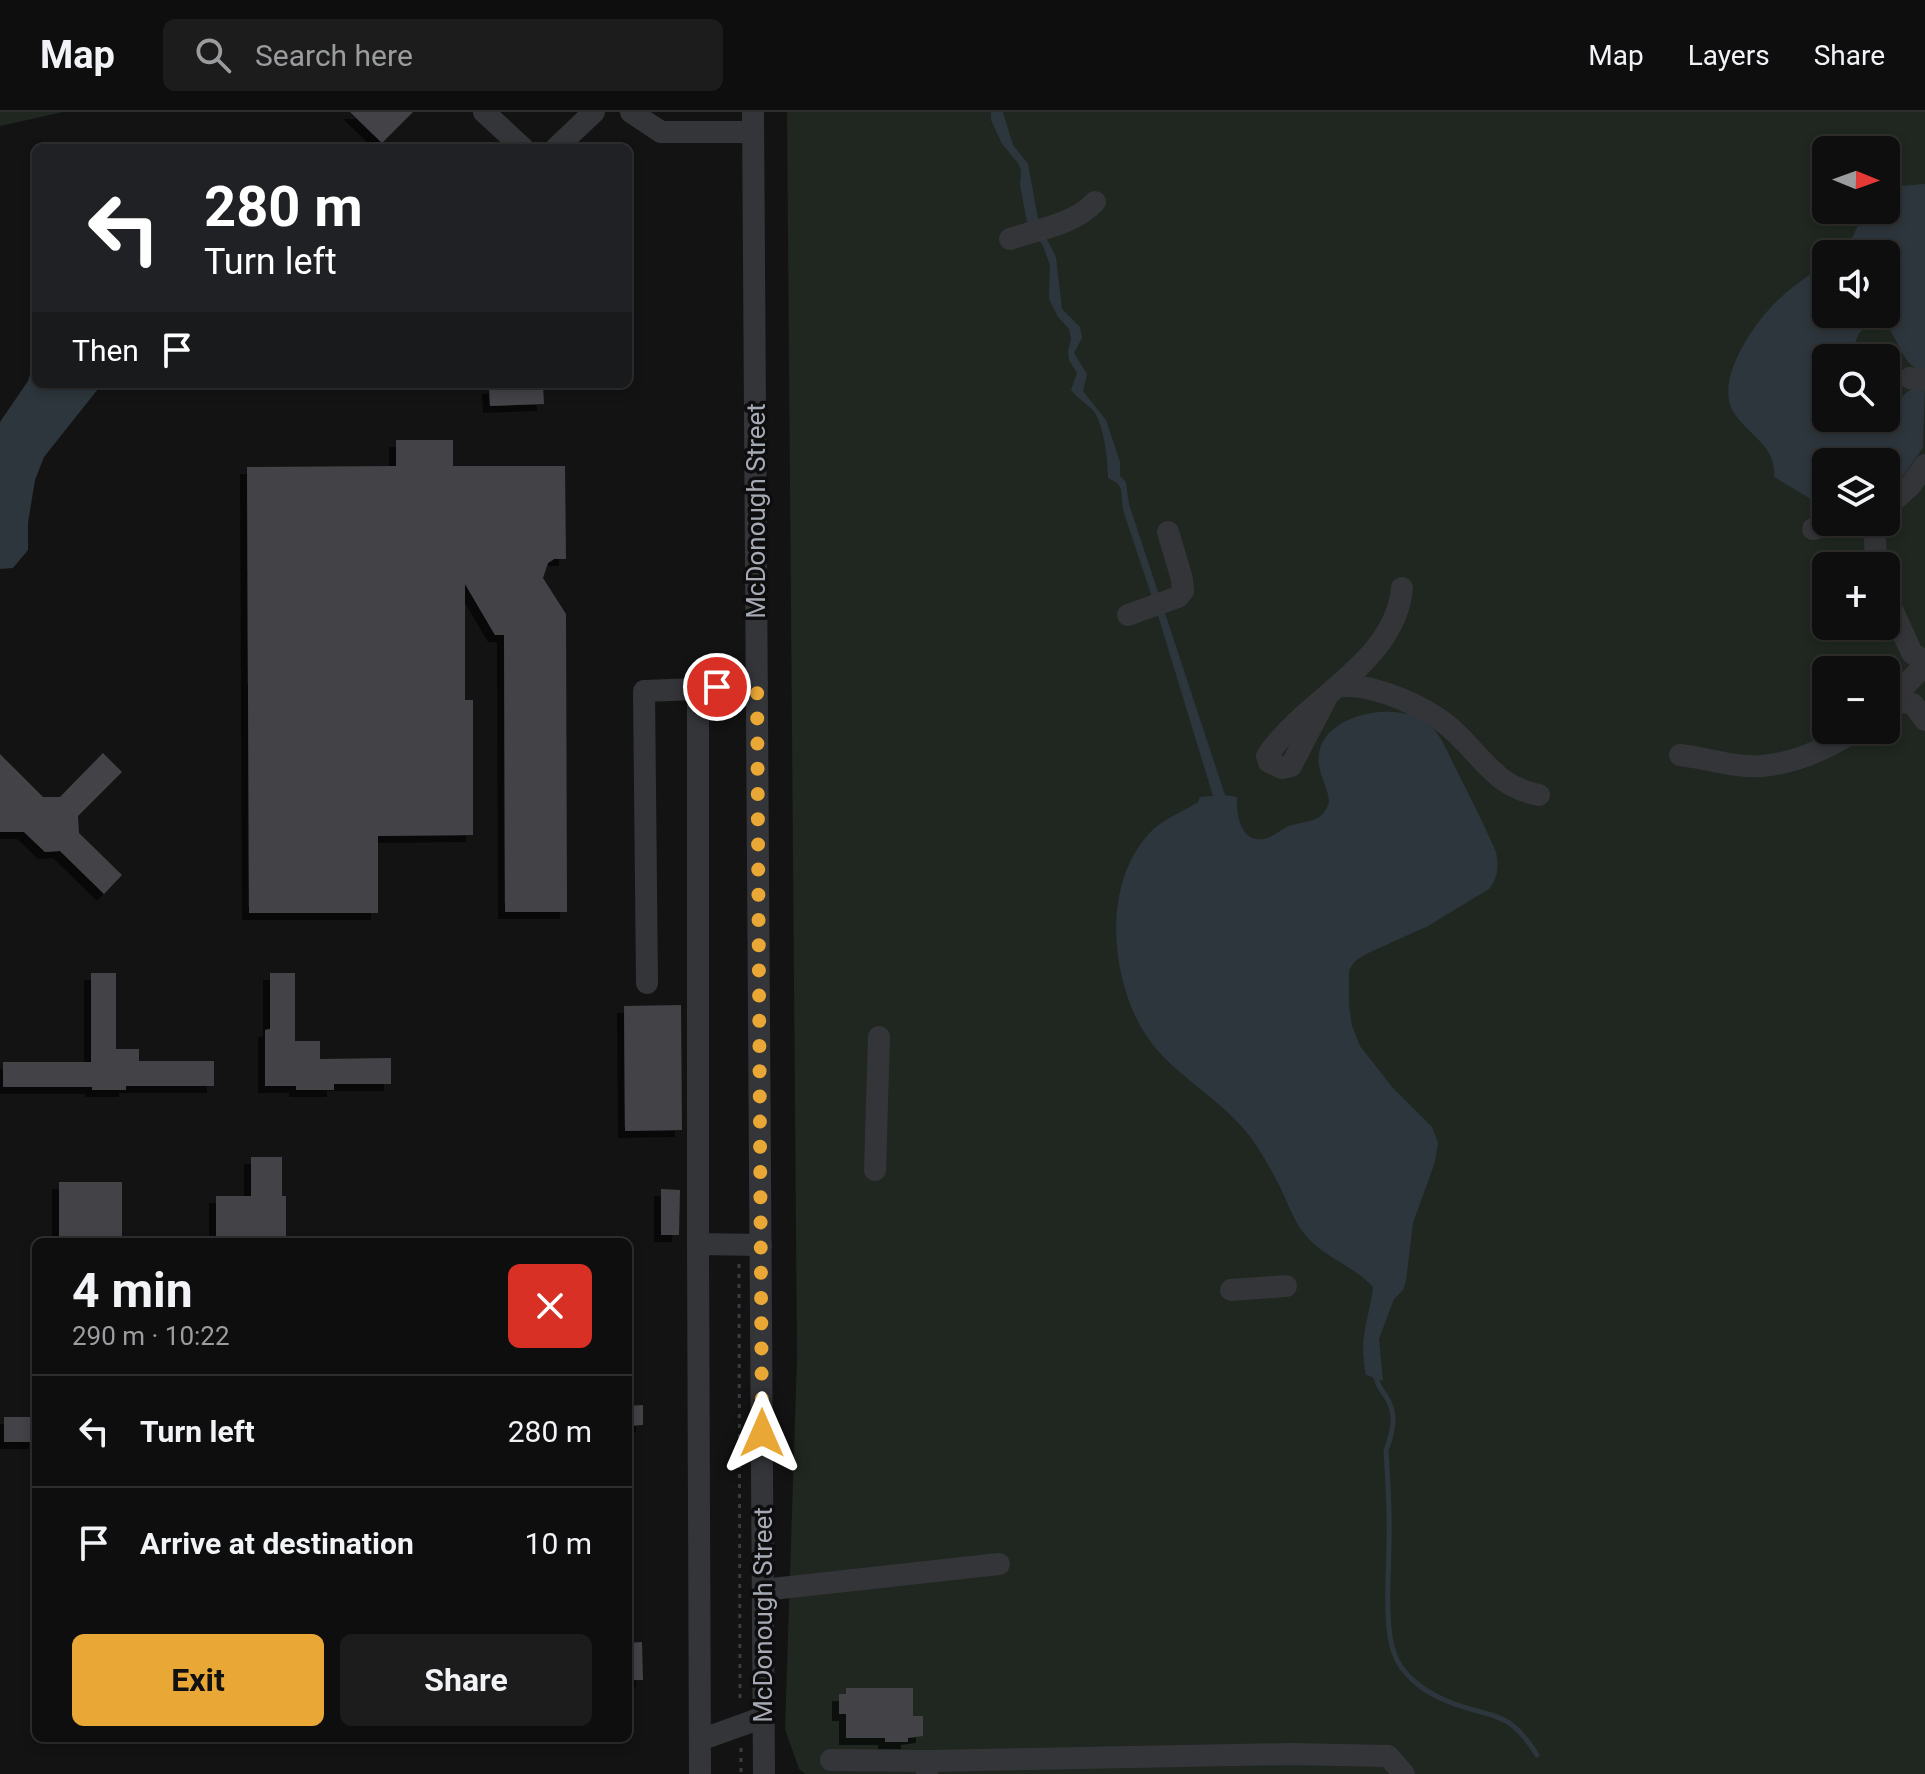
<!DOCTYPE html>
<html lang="en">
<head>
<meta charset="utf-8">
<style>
  body { margin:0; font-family:Roboto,sans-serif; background:#1c1c1d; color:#f1f3f6; height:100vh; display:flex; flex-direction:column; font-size:30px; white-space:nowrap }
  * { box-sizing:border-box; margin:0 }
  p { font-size:26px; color:#9b9c9e }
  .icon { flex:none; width:44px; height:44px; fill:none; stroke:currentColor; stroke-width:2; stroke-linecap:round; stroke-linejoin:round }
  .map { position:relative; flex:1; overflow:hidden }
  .panel { position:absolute; left:32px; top:1126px; width:600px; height:504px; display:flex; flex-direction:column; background:#0e0e0f; border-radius:12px; box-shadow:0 4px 12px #0003,0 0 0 2px #2e2e2f }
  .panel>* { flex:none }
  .top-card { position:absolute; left:32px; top:32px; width:600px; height:244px; border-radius:12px; box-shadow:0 4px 12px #0003,0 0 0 2px #2e2e2f; background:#202124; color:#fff; overflow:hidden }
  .needle { width:52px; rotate:91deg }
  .controls { position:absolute; left:1812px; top:24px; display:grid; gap:16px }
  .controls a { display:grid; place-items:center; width:88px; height:88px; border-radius:12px; background:#0e0e0f; box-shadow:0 4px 12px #0003,0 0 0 2px #2e2e2f; font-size:40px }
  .pin { position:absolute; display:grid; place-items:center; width:68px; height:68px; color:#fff; margin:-34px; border:4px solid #fff; border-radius:50%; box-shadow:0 2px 8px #0007 }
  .me { position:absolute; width:88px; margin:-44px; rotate:0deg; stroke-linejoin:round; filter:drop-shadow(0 0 6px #0008) }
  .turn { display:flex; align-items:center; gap:28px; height:168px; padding:0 40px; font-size:36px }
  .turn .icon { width:104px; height:104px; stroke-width:2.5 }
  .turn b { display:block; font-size:56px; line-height:68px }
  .then { display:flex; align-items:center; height:76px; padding:0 40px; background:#0003; gap:16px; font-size:30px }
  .round { display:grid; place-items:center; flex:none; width:84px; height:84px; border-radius:12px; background:#1c1c1d }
  .headline { display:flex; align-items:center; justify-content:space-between; height:136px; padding:0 40px }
  h1 { font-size:48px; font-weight:700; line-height:60px }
  .action { display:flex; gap:16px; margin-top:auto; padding:16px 40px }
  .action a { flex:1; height:92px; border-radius:12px; background:#e9a736; color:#111; font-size:32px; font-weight:700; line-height:92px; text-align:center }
  .action a+a { background:#1c1c1d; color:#f1f3f6 }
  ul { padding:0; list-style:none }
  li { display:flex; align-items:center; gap:24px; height:112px; padding:0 40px; border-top:2px solid #2e2e2f }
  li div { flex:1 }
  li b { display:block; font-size:30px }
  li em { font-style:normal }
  header { display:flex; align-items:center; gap:48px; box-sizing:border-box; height:112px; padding:0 40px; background:#0e0e0f; border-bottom:2px solid #2e2e2f }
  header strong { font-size:38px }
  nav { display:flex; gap:44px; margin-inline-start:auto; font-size:28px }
  .search { width:560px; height:72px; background:#1c1c1d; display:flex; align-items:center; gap:20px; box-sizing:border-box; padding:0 28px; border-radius:12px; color:#9b9c9e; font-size:30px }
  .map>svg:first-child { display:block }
  .green { fill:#1f2720; fill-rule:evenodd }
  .water { fill:#2d363c }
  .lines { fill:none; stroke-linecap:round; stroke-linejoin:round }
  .stream { stroke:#2d363c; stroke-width:5 }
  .building { fill:#424347; filter:url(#shadow) }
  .path { stroke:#3a3c40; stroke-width:3; stroke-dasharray:4 6; stroke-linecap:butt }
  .minor { stroke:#343539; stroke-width:22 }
  .route { stroke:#e9a736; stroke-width:14; stroke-dasharray:0 25.2 }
  .labels { text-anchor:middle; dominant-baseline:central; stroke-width:7; stroke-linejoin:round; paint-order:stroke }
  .street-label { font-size:26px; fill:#a5aab4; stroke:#0e0e0f }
</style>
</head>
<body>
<header>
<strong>Map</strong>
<div class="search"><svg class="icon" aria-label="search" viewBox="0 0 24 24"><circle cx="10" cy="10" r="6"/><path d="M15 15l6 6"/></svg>Search here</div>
<nav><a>Map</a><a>Layers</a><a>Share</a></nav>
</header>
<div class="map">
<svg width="1925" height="1662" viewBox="0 0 1925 1662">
  <defs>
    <filter id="shadow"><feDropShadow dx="-7" dy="7" stdDeviation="0" flood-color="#0009"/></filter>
  </defs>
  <rect width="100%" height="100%" fill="#131314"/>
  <!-- green -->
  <g class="green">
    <polygon points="0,0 63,0 0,14"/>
    <path d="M 787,0 L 1925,0 L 1925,1662 L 805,1662 L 799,1657 L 785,1617 L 797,1245 ZM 1826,38 L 1886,38 L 1886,98 L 1826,98 ZM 1826,142 L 1886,142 L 1886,202 L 1826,202 ZM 1826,246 L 1886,246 L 1886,306 L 1826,306 ZM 1826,350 L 1886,350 L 1886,410 L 1826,410 ZM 1826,454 L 1886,454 L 1886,514 L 1826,514 ZM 1826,558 L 1886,558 L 1886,618 L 1826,618 Z"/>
  </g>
  <!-- water -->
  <g class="water">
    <path d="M 991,0 L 1003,0 L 1013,33 L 1028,52 L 1039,112 L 1056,145 L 1062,197 L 1080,215 L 1082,226 L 1074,241 L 1087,262 L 1083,279 L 1106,308 L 1120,350 L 1120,364 L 1126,370 L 1129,392 L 1225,683 L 1237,685 C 1236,703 1241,734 1267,726 C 1275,724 1281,717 1289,714 C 1306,708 1323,712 1329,690 C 1328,671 1314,658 1320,637 C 1331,599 1403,588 1431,614 C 1442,625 1449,643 1456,657 C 1470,684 1483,711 1496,740 C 1499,754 1498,766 1489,777 L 1428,814 L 1366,842 L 1355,849 L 1349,858 L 1349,893 L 1352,914 L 1360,934 L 1393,976 L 1432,1015 L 1438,1031 L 1435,1050 L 1413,1111 L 1406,1169 L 1403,1178 L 1394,1187 L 1379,1227 L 1383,1269 L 1366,1263 C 1358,1225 1369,1209 1373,1175 C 1354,1154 1325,1146 1306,1124 C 1293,1109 1287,1088 1278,1071 C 1268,1052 1256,1030 1242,1015 C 1216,985 1179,965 1153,933 C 1109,877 1098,766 1156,715 C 1168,705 1184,699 1198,690 L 1200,685 L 1213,684 L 1157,500 L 1123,398 L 1121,377 L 1117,371 L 1108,366 C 1108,348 1104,316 1095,301 C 1088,292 1078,287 1071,278 L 1077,261 L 1069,248 L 1068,239 L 1071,227 L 1069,217 L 1058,205 L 1049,187 L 1050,153 L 1043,134 L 1027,110 L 1020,73 L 1021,58 L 1018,51 L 1002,32 L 991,8 Z"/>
    <path d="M 1925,72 L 1925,260 C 1897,253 1901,220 1877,205 L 1859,221 L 1849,245 L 1826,246 L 1826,306 L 1847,306 C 1855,324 1877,324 1889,308 C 1896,300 1898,287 1907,280 C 1912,276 1918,275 1925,274 L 1923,336 L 1886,388 L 1886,350 L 1826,350 L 1826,396 L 1774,365 C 1777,336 1751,324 1736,304 C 1711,272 1753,212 1777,189 C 1792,174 1810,163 1826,151 L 1826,202 L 1886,202 L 1886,142 L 1839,142 L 1849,133 L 1865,98 L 1886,98 L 1886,75 Z"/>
    <polygon points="36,242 36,272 102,272 44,345 35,368 28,411 28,438 13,456 0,457 0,310 28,269"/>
  </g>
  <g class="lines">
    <!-- stream -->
    <path class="stream" d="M 1375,1260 C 1377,1271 1379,1275 1385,1283 C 1398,1302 1393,1319 1386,1339 C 1388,1369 1390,1400 1389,1431 C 1389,1461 1384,1513 1394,1541 C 1402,1564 1425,1580 1447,1589 C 1493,1608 1507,1595 1537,1643"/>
  </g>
  <!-- building -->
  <g class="building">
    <polygon points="350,0 413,0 382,31"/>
    <polygon points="543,272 544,292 490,294 489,275"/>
    <polygon points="396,328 453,328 453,354 565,354 566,447 554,447 548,451 543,466 566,502 567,800 505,800 504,523 495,523 465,472 465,588 473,588 473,723 378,724 378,801 249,801 247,355 396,354"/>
    <polygon points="103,641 122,660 78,704 79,721 122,763 104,782 60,739 45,740 24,720 0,720 0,642 43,685 60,685"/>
    <polygon points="91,861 116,861 116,937 139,937 139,949 214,949 214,974 126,974 126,978 92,978 92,975 3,975 3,950 91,950"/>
    <polygon points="270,861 295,861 295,929 320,929 320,947 391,946 391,972 334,972 334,978 296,978 296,974 265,974 265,918 270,917"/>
    <polygon points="681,893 682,1018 625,1019 624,894"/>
    <polygon points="251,1045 282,1045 282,1084 286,1084 286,1130 216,1130 216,1084 251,1084"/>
    <rect x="59" y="1070" width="63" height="60"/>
    <polygon points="661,1077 680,1078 679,1123 661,1123"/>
    <polygon points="643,1293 643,1313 628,1314 628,1294"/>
    <rect x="4" y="1305" width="32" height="25"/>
    <polygon points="642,1530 643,1568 628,1568 628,1531"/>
    <polygon points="846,1576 913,1576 913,1604 923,1604 923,1624 908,1626 908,1630 885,1630 885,1626 846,1626 846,1602 839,1602 839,1582 846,1582"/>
  </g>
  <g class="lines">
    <!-- path -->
    <g class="path">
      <polyline points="739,1152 740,1592"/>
      <polyline points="741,1636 741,1662"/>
    </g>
    <!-- minor -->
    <g class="minor">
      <polyline points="484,0 523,36"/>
      <polyline points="631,0 661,20 753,20"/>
      <polyline points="753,0 764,1662"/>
      <polyline points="556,36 594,0"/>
      <path d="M 1010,127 C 1039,117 1073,113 1095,90"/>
      <polyline points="1910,266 1925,268"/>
      <polyline points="1886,396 1911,373 1925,353"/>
      <polyline points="1813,417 1841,410"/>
      <polyline points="1876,454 1875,425 1880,410"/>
      <polyline points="1886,484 1912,541 1925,550"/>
      <polyline points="1128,503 1178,485 1183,479 1182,467 1168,420"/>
      <polyline points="757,571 698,577 698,1132 761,1133"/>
      <path d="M 1339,574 C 1376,572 1431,596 1457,622 C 1485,649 1498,675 1539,683"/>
      <path d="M 1328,583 L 1291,654 L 1282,656 L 1269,650 L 1267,644 C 1305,586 1395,552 1402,476"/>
      <polyline points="1890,588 1913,592 1925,608"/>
      <polyline points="1886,593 1925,553"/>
      <path d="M 1680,643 C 1706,646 1735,656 1762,654 C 1797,651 1827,637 1856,618"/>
      <polyline points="647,871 644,579 698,577"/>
      <polyline points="875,1058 879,925"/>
      <polyline points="698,1132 700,1662"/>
      <polyline points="1231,1178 1286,1174"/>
      <polyline points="763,1478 999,1452"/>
      <polyline points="700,1628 764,1605"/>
      <polyline points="831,1648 927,1649 927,1661"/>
      <polyline points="927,1649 1291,1642 1388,1644 1404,1662"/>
    </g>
  </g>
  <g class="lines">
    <!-- route -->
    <polyline class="route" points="717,575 757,571 762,1321"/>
  </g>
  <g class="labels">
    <!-- street labels -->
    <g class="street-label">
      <text transform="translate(756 399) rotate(-90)">McDonough Street</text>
      <text transform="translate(763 1503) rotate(-90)">McDonough Street</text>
    </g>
  </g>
</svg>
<div class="controls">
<a><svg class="needle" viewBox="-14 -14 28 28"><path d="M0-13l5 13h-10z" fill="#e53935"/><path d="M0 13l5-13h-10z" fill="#9b9c9e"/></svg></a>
<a><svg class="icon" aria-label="sound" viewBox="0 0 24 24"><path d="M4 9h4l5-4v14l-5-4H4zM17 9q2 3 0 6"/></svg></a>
<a><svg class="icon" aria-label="search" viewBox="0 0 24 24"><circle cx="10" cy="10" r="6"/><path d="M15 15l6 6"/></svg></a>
<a><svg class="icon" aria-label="layers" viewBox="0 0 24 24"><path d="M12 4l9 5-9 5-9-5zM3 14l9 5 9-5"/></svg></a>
<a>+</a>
<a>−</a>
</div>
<div class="pin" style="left:717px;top:575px;background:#d93025"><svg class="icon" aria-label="arrive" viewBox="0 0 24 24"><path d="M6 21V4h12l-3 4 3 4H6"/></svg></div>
<svg class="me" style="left:762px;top:1321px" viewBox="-20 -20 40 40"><path d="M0-17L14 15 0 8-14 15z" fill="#e9a736" stroke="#fff" stroke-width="4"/></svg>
<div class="top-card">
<div class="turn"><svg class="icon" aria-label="left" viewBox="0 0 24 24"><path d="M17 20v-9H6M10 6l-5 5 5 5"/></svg><div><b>280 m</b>Turn left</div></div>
<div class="then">Then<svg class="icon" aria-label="arrive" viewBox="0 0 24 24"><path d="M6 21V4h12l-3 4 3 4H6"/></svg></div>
</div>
<section class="panel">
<div class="headline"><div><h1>4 min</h1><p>290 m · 10:22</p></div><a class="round" style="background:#d93025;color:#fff"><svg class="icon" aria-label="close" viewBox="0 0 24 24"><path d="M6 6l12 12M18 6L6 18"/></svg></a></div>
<ul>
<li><svg class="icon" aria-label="left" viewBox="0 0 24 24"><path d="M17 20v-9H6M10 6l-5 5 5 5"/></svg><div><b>Turn left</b></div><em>280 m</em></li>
<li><svg class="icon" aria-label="arrive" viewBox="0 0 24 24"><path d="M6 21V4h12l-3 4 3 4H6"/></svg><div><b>Arrive at destination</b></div><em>10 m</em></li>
</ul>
<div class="action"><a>Exit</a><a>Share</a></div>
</section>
</div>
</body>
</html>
